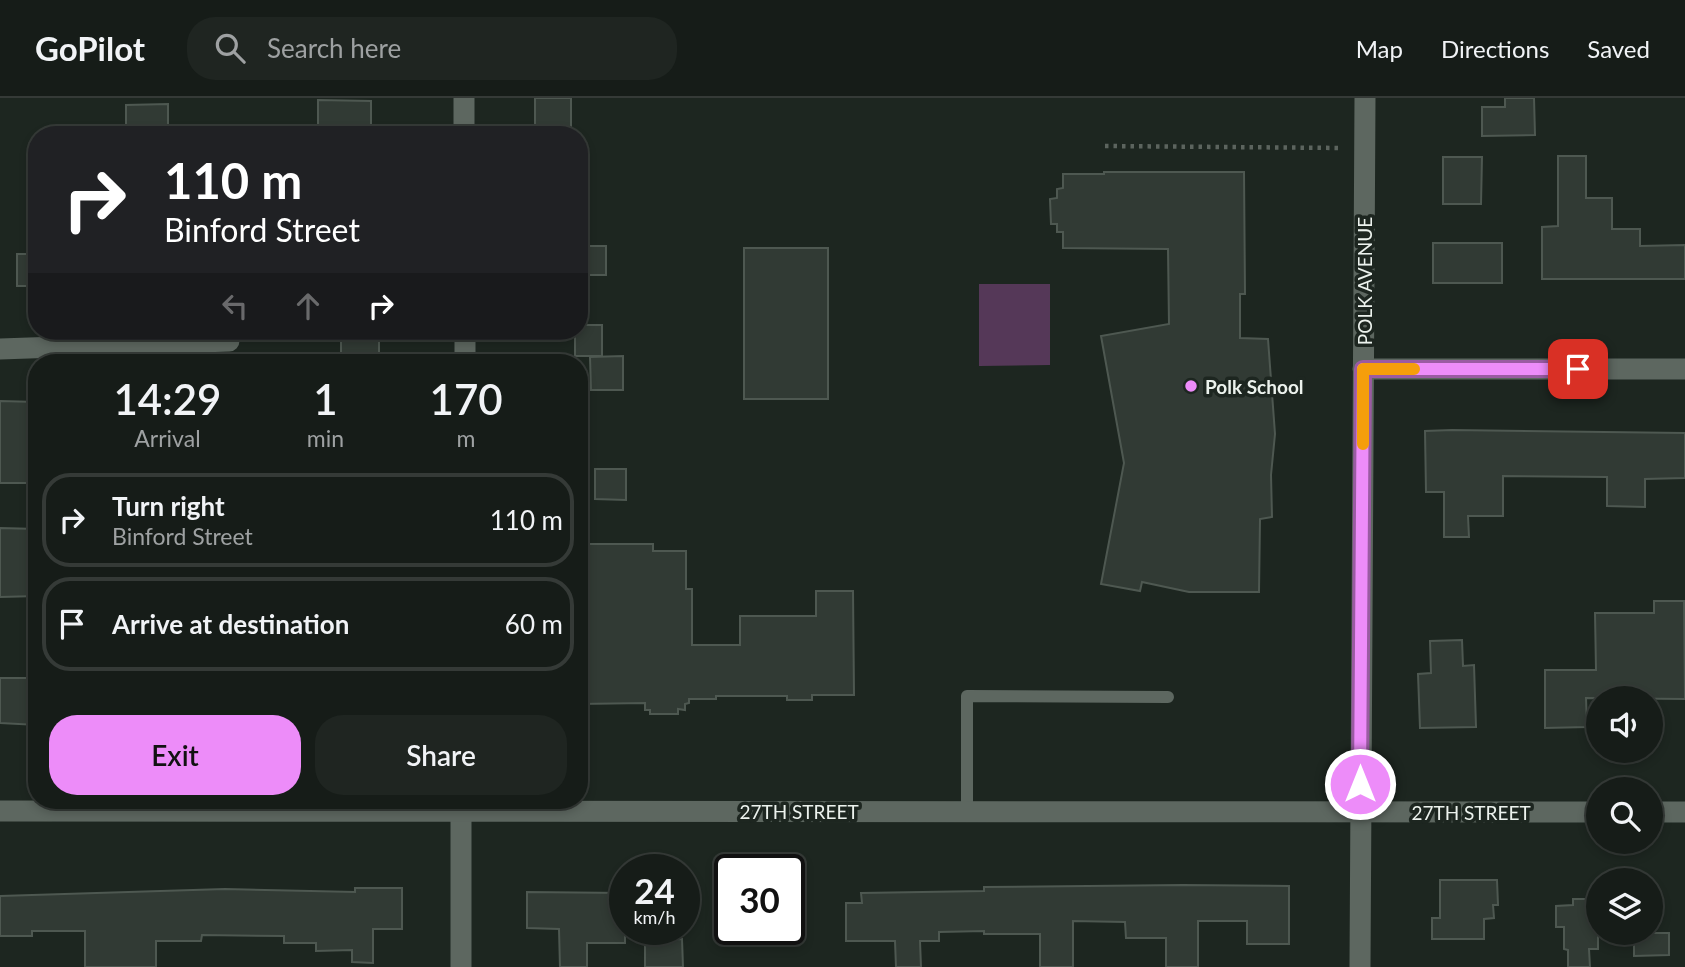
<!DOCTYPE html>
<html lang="en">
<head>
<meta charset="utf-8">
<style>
  body { margin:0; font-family:Lato,sans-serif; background:#1f2521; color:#f1f3f6; height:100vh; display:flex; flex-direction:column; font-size:26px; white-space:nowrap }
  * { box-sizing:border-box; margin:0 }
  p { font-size:23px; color:#9ea1a2 }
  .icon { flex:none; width:38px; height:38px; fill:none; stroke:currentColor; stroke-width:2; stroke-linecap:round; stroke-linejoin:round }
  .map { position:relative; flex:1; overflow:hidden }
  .side { position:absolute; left:28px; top:256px; width:560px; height:455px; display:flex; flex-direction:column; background:#161c18; border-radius:28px; box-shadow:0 4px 10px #0003,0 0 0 2px #353a37 }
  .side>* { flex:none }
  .banner { position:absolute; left:28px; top:28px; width:560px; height:214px; border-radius:28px; box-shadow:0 4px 10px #0003,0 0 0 2px #353a37; background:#202124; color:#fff; overflow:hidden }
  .controls { position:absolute; left:1586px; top:588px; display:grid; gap:14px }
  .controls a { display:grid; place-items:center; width:77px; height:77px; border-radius:50%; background:#161c18; box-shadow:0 4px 10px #0003,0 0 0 2px #353a37; font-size:35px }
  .speed { position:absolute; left:609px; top:756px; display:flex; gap:14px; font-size:35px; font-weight:700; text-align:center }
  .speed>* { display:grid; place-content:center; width:91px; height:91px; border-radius:50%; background:#161c18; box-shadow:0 4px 10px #0003,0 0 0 2px #353a37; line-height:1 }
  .speed small { font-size:18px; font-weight:400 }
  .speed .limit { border:4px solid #111; border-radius:10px; background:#fff; color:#111 }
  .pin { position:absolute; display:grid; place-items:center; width:60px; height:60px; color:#fff; margin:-30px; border-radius:14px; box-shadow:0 4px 10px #0006 }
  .me { position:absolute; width:77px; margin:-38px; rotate:0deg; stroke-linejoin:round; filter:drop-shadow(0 0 5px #0008) }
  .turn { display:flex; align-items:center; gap:24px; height:147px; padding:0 21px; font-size:32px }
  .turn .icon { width:91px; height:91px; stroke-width:2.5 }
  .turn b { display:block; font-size:49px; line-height:60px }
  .lanes { display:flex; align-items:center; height:66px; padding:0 21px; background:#0003; justify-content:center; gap:35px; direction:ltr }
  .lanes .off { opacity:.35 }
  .eta { display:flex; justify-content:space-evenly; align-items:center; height:119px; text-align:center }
  .eta b { font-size:42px; font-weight:600; line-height:49px }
  .primary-button { display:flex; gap:14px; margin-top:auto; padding:14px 21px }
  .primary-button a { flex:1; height:80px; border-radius:28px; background:#ed8cf9; color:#111; font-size:28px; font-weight:600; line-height:80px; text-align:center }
  .primary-button a+a { background:#1f2521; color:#f1f3f6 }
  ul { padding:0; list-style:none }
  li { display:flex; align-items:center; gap:21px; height:94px; margin:0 14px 10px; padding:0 7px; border:4px solid #353a37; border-radius:28px }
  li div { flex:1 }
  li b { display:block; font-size:26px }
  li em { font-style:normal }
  header { display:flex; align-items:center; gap:42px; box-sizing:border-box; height:98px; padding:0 35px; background:#161c18; border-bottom:2px solid #353a37 }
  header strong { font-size:33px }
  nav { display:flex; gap:38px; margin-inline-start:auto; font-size:24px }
  .search { width:490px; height:63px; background:#1f2521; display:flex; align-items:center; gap:18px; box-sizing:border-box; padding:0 24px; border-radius:28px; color:#9ea1a2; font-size:26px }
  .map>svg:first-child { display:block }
  .green { fill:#553858 }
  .building { fill:#313a34; stroke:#4e5851; stroke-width:2 }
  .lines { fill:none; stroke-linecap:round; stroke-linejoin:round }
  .path { stroke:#5c645e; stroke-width:4.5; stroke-dasharray:3.5 5; stroke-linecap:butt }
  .lane { stroke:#5d6760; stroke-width:12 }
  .street { stroke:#5d6760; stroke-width:21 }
  .route-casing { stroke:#9a5ba2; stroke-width:18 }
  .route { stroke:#ed8cf9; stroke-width:12 }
  .slow { stroke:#f59e0b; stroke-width:12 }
  .poi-dot { fill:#ed8cf9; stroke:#1d2620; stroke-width:2.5 }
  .labels { text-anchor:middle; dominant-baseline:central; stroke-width:7; stroke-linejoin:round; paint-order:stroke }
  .street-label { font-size:19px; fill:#ecf2ed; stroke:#1d2620 }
  .poi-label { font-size:19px; font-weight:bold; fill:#ecf2ed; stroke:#1d2620; text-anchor:start }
</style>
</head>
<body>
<header>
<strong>GoPilot</strong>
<div class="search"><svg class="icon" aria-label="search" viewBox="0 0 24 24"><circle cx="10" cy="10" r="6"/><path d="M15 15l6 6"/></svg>Search here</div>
<nav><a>Map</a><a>Directions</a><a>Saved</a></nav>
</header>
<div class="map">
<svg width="1685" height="869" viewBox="0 0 1685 869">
  <rect width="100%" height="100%" fill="#1d2620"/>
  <!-- green -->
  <polygon class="green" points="979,186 1050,186 1050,267 979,268"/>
  <!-- building -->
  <g class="building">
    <rect x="535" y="0" width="36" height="37"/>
    <polygon points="1505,0 1534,0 1535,37 1482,38 1482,9 1505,9"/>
    <polygon points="318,2 371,3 371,31 350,31 350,34 318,33"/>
    <polygon points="168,6 168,33 126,33 126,7"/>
    <polygon points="1558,58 1586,58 1586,100 1612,100 1612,131 1640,131 1640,148 1685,147 1685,181 1542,181 1542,129 1558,128"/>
    <polygon points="1443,59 1482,59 1481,106 1443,106"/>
    <polygon points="1104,74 1244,74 1245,196 1240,196 1240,240 1268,241 1275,336 1271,377 1272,419 1260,421 1259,494 1189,494 1142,484 1140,493 1101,486 1124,365 1101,238 1169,226 1168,151 1063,150 1063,134 1057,134 1057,126 1051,126 1050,101 1057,100 1057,91 1063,90 1063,76 1104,76"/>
    <rect x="1433" y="145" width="69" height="40"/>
    <rect x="579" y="148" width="27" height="29"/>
    <rect x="744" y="150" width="84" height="151"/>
    <rect x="17" y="156" width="20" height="32"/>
    <polygon points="579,227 602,227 602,258 575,258 575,233 579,233"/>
    <rect x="341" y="233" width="38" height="31"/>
    <polygon points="623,258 623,292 591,292 590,259"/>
    <polygon points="0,303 37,304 37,385 0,385"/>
    <polygon points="1452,332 1685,335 1685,380 1645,381 1645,409 1607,408 1607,379 1503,378 1503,418 1468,418 1469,439 1444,439 1444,394 1426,394 1425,333"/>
    <polygon points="595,371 626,371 626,402 595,401"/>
    <polygon points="0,430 37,431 37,498 0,499"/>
    <polygon points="585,446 653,446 653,453 686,453 686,491 692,491 692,547 740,547 740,518 816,518 816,493 853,493 854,597 812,597 812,602 787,602 787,598 716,598 716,601 689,601 689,605 685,606 685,612 678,611 678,616 650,616 650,612 645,612 645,605 579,606 579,552 585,552"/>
    <polygon points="1654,503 1684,503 1685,601 1586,600 1587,629 1545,630 1545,572 1596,572 1595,515 1654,515"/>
    <polygon points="1462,542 1463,568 1474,567 1476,629 1420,630 1418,576 1431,575 1430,543"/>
    <polygon points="0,580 37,580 37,627 0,625"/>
    <polygon points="1440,782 1497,782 1498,807 1493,807 1494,820 1484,821 1484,841 1432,841 1432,820 1440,820"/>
    <polygon points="1183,787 1289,788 1289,846 1247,846 1247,823 1198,823 1198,869 1166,869 1166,840 1126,840 1125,824 1073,823 1073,869 1040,869 1040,836 984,836 984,833 939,834 939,843 920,843 921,869 896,869 895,843 846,843 846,805 862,805 861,795 984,793 984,789"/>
    <polygon points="355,790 402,790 402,831 373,831 373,865 352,864 352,852 316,853 316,845 284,845 284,838 202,837 201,843 156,843 156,869 85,869 85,833 32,833 32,838 0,838 0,798 225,791 355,794"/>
    <polygon points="527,794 625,795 625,845 587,845 587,869 560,869 559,831 527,830"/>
    <polygon points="1573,801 1598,801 1598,851 1589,851 1590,869 1568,869 1568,852 1564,851 1564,829 1556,829 1556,808 1573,807"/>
    <polygon points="1634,835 1669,835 1669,857 1634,858"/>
    <polygon points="682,841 683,869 645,869 645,842"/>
  </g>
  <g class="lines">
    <!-- path -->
    <polyline class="path" points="1105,48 1343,50"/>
    <!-- lane -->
    <polyline class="lane" points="967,714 967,598 1168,599"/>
    <!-- street -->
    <g class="street">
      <polyline points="464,0 464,37"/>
      <polyline points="465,233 465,264"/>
      <polyline points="0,251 229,243"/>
      <polyline points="1363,271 1685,271"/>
      <polyline points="461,702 461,869"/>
      <polyline points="0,713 1598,714"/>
      <polyline points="1650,714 1685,714"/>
      <polyline points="1360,869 1365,0"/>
    </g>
  </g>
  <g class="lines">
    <defs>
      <polyline id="route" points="1360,686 1363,271 1578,271"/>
    </defs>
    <!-- route casing -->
    <use href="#route" class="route-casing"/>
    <!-- route -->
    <use href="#route" class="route"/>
    <!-- slow -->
    <polyline class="slow" points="1363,346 1363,271 1414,271"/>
  </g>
  <!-- markers -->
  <circle class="poi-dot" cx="1191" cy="288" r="7"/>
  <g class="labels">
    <!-- street labels -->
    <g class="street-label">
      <text transform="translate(1364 183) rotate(-90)">POLK AVENUE</text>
      <text x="799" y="713">27TH STREET</text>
      <text x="1471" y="714">27TH STREET</text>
    </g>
    <!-- poi labels -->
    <g class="poi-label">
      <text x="1205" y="288">Polk School</text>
    </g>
  </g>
</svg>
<div class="controls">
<a><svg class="icon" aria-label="sound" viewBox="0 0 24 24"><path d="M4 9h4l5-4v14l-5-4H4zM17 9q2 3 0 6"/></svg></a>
<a><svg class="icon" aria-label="search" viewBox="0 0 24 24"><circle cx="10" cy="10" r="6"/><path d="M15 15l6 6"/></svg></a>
<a><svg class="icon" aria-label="layers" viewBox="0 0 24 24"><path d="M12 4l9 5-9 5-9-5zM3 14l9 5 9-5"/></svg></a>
</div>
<div class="speed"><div>24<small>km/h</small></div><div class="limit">30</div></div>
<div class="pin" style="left:1578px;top:271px;background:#d93025"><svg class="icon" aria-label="arrive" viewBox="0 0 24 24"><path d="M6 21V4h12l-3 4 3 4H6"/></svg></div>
<svg class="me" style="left:1360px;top:686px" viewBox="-20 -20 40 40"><circle r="17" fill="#ed8cf9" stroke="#fff" stroke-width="3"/><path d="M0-11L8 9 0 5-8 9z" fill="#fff"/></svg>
<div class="banner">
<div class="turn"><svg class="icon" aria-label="right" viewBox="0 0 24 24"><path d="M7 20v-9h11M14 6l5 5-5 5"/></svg><div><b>110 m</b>Binford Street</div></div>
<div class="lanes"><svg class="icon off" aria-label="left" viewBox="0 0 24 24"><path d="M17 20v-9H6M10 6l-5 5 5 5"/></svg><svg class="icon off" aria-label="ahead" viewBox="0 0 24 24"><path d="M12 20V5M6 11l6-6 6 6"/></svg><svg class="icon" aria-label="right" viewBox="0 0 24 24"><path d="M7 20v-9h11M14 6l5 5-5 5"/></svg></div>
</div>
<section class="side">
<div class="eta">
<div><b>14:29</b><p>Arrival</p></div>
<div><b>1</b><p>min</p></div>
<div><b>170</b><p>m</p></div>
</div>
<ul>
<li><svg class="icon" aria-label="right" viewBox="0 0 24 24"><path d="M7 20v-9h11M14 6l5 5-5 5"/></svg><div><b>Turn right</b><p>Binford Street</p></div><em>110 m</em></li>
<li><svg class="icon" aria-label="arrive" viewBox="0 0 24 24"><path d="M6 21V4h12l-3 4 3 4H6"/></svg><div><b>Arrive at destination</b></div><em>60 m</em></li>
</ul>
<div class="primary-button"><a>Exit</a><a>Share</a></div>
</section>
</div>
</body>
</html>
